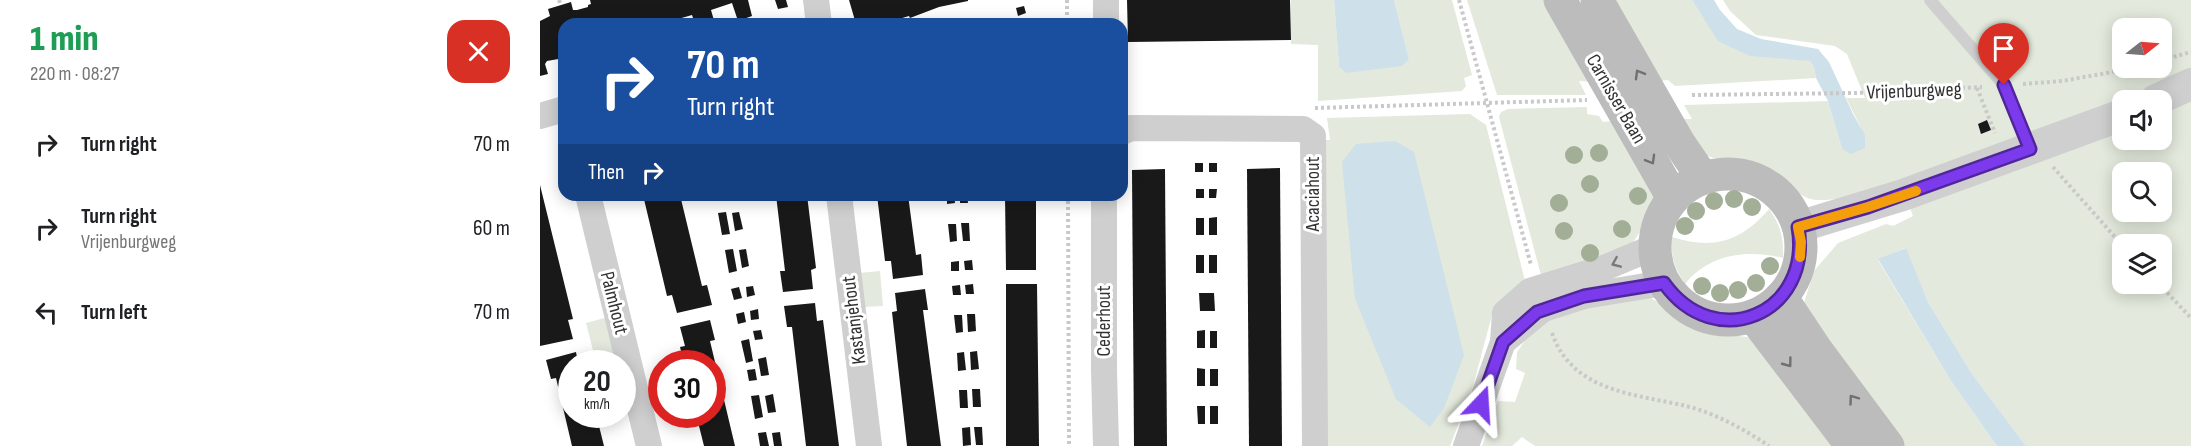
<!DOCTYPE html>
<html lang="en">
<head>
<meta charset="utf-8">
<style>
  body { margin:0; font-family:"Sofia Sans Condensed",sans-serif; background:#f6f6f6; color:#202124; height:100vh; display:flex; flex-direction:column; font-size:22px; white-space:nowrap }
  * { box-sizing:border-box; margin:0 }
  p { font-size:20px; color:#757577 }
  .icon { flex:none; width:33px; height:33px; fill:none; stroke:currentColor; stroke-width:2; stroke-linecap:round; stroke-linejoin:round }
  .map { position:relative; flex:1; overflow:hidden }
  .sheet { display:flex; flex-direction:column; background:#fff; width:540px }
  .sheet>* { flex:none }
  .hud { position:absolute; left:18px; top:18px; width:570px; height:183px; border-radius:18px; box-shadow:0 3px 15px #0003; background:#1a4fa0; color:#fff; overflow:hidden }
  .needle { width:39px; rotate:73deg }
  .tools { position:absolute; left:1572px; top:18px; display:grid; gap:12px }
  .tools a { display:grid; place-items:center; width:60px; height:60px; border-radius:12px; background:#fff; box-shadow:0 3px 15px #0003; font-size:30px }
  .speed { position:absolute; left:18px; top:350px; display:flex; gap:12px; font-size:30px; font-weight:700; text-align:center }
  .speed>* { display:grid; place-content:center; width:78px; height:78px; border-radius:50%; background:#fff; box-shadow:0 3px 15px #0003; line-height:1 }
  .speed small { font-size:15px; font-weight:400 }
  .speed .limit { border:9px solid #d22; background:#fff; color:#111 }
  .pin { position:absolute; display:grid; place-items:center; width:51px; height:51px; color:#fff; margin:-62px -26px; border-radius:50% 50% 50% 0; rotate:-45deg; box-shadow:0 0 6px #0007 }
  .pin .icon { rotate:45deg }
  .me { position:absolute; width:66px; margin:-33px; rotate:20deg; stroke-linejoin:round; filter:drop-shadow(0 0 4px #0008) }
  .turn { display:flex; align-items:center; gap:21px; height:126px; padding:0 30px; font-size:27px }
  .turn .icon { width:78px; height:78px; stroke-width:2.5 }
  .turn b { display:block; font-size:42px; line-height:51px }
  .then { display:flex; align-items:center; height:57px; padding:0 30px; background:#0003; gap:12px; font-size:22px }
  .round { display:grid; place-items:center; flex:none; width:63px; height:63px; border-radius:18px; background:#f6f6f6 }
  .headline { display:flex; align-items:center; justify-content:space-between; height:102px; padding:0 30px }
  h1 { font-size:36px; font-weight:800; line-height:45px; color:#1e9e55 }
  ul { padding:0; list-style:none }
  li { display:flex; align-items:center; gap:18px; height:84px; padding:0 30px }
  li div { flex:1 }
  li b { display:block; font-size:22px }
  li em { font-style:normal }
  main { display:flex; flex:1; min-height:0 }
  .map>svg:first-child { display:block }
  .green { fill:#e3e9dc; fill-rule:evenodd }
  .water { fill:#cee0e9 }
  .building { fill:#191919 }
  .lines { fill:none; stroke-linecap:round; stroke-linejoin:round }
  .path { stroke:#c9c9c9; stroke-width:4; stroke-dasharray:3 3; stroke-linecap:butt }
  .service { stroke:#cfcfcf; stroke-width:12 }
  .minor { stroke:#cfcfcf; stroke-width:26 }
  .tertiary { stroke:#cfcfcf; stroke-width:32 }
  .secondary { stroke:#bcbcbc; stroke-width:33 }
  .tree { fill:#a3ae97 }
  .oneway { stroke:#707070 }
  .oneway2 { stroke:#797979 }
  .route-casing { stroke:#51269a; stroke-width:15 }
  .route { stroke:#7c3aed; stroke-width:10 }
  .slow { stroke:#f59e0b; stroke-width:10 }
  .labels { text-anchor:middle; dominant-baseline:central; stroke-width:6; stroke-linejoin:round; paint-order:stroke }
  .street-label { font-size:20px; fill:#323232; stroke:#fff }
</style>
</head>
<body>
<main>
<section class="sheet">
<div class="headline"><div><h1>1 min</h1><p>220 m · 08:27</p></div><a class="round" style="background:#d93025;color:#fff"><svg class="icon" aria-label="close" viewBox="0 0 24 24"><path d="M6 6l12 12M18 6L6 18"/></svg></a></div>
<ul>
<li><svg class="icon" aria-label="right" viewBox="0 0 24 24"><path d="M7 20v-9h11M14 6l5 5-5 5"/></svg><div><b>Turn right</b></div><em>70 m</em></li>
<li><svg class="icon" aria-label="right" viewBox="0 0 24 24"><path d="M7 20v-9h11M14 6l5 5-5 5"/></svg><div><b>Turn right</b><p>Vrijenburgweg</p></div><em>60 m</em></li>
<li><svg class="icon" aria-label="left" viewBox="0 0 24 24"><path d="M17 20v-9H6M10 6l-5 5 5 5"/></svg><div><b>Turn left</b></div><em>70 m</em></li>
</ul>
</section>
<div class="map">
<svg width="1651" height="446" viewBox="0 0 1651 446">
  <rect width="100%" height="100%" fill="#fff"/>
  <!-- green -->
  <g class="green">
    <polygon points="751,0 794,0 799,66 869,59 854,0 912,0 932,75 924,78 926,86 922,91 778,101 778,45 751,44"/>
    <polygon points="927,0 1010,0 1056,82 1039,81 1046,95 957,95"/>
    <polygon points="1067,0 1152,0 1179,41 1270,61 1274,67 1276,78 1135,86 1128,80 1110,82"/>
    <path d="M 1183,0 L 1651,0 L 1651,446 L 1486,446 L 1432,374 L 1388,302 L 1365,248 L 1338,260 L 1411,381 L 1457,446 L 1357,446 L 1263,306 L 1274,271 L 1298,243 L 1346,224 L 1353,226 L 1373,216 L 1360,182 C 1336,189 1304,201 1279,200 C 1256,200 1242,175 1221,166 C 1202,158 1176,164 1159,151 C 1149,143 1142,129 1134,119 L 1152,119 L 1144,105 L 1288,101 L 1302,149 L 1321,128 L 1306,98 L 1325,98 L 1307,54 L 1295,46 L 1216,35 L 1190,11 ZM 1582,28 L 1622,28 L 1622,68 L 1582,68 ZM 1582,100 L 1622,100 L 1622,140 L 1582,140 ZM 1582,172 L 1622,172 L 1622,212 L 1582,212 ZM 1582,244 L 1622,244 L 1622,284 L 1582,284 Z"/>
    <polygon points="1047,107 1047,114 1059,116 1063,122 1081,120 1115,189 1113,201 1100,232 1091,245 1002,279 959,117 961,112 968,109"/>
    <polygon points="930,114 946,125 986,285 952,315 933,386 910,446 784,446 781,140 790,140 787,118"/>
    <path d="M 1229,209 C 1240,224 1244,238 1243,258 C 1207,249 1169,254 1145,284 C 1135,269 1130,255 1132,237 C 1173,250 1201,242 1229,209 Z"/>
    <polygon points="340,271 343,306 322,307 319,273"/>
    <path d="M 1104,294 C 1122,303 1136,319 1155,328 C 1174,336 1195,333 1215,339 L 1301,446 L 995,446 L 982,437 L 972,446 L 942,446 L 958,401 L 975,402 L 985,373 L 976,369 L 977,352 L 993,329 L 1007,315 Z"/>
    <polygon points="72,316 81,352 55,358 46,323"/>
  </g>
  <!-- water -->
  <g class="water">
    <polygon points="794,0 854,0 869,59 862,66 806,73 799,66"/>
    <polygon points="1152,0 1174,0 1180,10 1197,29 1221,39 1278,49 1289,62 1313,114 1325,135 1325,148 1311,154 1302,149 1288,101 1276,78 1274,67 1270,61 1210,56 1178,41"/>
    <polygon points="855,141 874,152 924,355 904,408 890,427 856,399 815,299 802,162 816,144"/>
    <polygon points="1366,248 1388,302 1432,374 1486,446 1457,446 1411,381 1338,259"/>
  </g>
  <!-- building -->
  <g class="building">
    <polygon points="50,0 208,0 212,16 198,21 192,3 171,10 175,24 155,24 152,15 131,21 132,24 24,24 24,58 7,61 5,64 8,74 0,76 0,21 10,16 8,9 31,2 33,10 37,10 48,7 48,5 51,4"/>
    <polygon points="235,0 246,0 248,7 238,9"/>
    <polygon points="309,0 428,0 428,1 399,7 370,18 369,16 359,19 348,22 348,24 316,24"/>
    <polygon points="587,0 750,0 751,40 588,42"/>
    <polygon points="484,6 486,13 478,16 476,8"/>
    <polygon points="1447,120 1451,130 1441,134 1438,124"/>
    <rect x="655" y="163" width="8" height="9"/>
    <rect x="669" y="163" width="8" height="9"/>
    <polygon points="740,168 742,446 709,446 707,169"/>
    <polygon points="625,169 627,446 594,446 592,170"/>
    <polygon points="0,185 33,319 28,320 33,339 0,346"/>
    <rect x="656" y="189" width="8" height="9"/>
    <polygon points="669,189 677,189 676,198 669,198"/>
    <polygon points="103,195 140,195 162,286 167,285 172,305 137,313 132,295 127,296"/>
    <polygon points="236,195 267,195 276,268 271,270 273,289 243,292 240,271 245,271"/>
    <polygon points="337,195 368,195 376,255 381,254 383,275 353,279 351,261 345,261"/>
    <polygon points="407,195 414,195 415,203 407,204"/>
    <polygon points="420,195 427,195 428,203 420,203"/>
    <polygon points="465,195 496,195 496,270 466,270"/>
    <polygon points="186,212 190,234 182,235 178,213"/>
    <polygon points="199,212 203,229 195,231 192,213"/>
    <polygon points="677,217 677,235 669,235 669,218"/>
    <rect x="656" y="218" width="8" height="17"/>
    <polygon points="421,223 429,223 430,241 423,241"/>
    <polygon points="408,224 416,224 417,241 410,242"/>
    <polygon points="193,249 197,271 189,273 185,250"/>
    <polygon points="206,249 209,266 202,268 199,250"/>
    <rect x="656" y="255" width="8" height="18"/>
    <rect x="669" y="255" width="8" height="18"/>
    <polygon points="432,260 433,270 425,270 424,261"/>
    <polygon points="419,261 419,271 411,271 411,262"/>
    <polygon points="433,284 434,294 426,294 425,285"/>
    <polygon points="466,284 497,284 499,446 466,446"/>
    <polygon points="420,285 421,295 413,295 412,286"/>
    <polygon points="213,286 215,295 207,297 206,287"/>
    <polygon points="199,287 202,298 194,300 191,289"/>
    <polygon points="385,289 388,310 383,310 401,446 367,446 352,312 357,311 355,293"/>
    <polygon points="659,293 674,293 675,311 660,311"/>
    <polygon points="275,303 277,321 283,320 299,446 266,446 252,327 247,327 244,306"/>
    <polygon points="218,309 219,319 211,320 210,311"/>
    <polygon points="204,312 206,322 198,324 196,314"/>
    <polygon points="427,314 435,314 436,331 428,332"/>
    <polygon points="414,315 422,315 423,332 416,333"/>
    <polygon points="170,320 175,340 170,341 195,446 164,446 156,414 172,414 172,363 144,363 140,347 145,346 140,327"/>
    <polygon points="221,330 223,339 215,340 213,331"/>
    <polygon points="665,330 665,348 657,348 657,331"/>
    <rect x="670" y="331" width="7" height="17"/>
    <polygon points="209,339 213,361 206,363 201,341"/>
    <polygon points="437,351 439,369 431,370 430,352"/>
    <polygon points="36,352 38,363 32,363 32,414 56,414 64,446 32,446 16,378 11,379 6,360"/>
    <polygon points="424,352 426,370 418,371 417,353"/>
    <polygon points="226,357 229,375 221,376 218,359"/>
    <polygon points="657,368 665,369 665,386 657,386"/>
    <polygon points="215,369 217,380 209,381 207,370"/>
    <rect x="670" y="369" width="8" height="17"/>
    <polygon points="432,389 440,389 441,407 433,407"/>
    <polygon points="419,390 427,390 428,408 420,408"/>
    <polygon points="233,394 236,412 228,413 225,396"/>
    <polygon points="219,395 223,417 215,419 211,396"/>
    <polygon points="657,406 665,406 665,424 658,424"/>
    <rect x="670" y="406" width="8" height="18"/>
    <polygon points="430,427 431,445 423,446 422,428"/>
    <polygon points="434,427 442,427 443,445 436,445"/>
    <polygon points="226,432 229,446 220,446 218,433"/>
    <polygon points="240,432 242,446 234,446 232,433"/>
  </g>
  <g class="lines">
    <!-- path -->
    <g class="path">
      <polyline points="19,0 20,3"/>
      <polyline points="527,0 527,24"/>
      <polyline points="919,0 991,265"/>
      <polyline points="1622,60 1651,52"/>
      <polyline points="1483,84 1522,81 1595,68"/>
      <polyline points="1437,88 1455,133"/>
      <polyline points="1152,95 1315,93 1442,87"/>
      <polyline points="775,108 1047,100"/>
      <polyline points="1513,167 1582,245"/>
      <polyline points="528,195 529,446"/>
      <polyline points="1619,284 1651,318"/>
      <path d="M 1012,333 C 1033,394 1099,394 1150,407 C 1179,415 1205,430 1229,446"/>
    </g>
    <!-- service -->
    <polyline class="service" points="1390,0 1464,85 1490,148"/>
    <!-- minor -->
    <g class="minor">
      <polyline points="276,0 279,24"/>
      <polyline points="566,24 566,0"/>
      <polyline points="0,116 24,109"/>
      <polyline points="582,132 591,128 763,129 773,136 775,446"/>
      <polyline points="48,195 109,446"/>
      <polyline points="299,195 329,446"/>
      <polyline points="564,195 564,370 566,446"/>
      <polyline points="963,342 1003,309 1044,296 1124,283"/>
      <polyline points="926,446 963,342 965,313 990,291 1064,268 1114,247"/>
    </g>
    <!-- tertiary -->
    <g class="tertiary">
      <polyline points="1616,100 1651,84"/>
      <polyline points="1258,227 1363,195 1582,115"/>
    </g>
    <!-- secondary -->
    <g class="secondary">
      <polyline points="1020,0 1133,198"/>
      <polyline points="1057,0 1139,143 1163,178"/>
      <circle cx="1188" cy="247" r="73"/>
      <polyline points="1241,297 1275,348 1348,446"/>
      <polyline points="1213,316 1312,446"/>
    </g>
  </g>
  <!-- trees -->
  <g class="tree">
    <circle cx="1059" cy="153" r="9"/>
    <circle cx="1034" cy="155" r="9"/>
    <circle cx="1050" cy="184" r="9"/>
    <circle cx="1098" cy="196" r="9"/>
    <circle cx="1194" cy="199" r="9"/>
    <circle cx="1174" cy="201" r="9"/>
    <circle cx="1019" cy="203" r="9"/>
    <circle cx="1212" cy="207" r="9"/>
    <circle cx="1156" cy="211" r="9"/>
    <circle cx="1145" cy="226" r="9"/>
    <circle cx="1082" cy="229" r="9"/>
    <circle cx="1024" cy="231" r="9"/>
    <circle cx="1050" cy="253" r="9"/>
    <circle cx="1230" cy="266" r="9"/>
    <circle cx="1216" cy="283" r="9"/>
    <circle cx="1162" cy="286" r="9"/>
    <circle cx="1198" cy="290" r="9"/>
    <circle cx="1180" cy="293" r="9"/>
  </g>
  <!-- one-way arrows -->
  <defs><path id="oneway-chevron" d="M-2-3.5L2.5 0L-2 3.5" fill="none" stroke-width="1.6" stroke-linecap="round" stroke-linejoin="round" transform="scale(1.5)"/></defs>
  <g class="oneway">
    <use href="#oneway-chevron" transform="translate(1099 74) rotate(-120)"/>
    <use href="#oneway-chevron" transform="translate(1111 160) rotate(60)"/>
    <use href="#oneway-chevron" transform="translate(1248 363) rotate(53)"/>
    <use href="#oneway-chevron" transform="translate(1313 399) rotate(-126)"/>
  </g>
  <use class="oneway2" href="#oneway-chevron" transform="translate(1076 263) rotate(157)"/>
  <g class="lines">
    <defs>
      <path id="route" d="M 941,404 L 963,342 L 997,312 L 1044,296 L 1124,283 C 1175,355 1273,314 1258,227 L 1328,207 L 1490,149 L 1464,85"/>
    </defs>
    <!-- route casing -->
    <use href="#route" class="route-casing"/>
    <!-- route -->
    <use href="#route" class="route"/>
    <!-- slow -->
    <polyline class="slow" points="1260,257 1261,242 1258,227 1328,207 1376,191"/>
  </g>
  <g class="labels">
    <!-- street labels -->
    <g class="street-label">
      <text transform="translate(1374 91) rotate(-2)">Vrijenburgweg</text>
      <text transform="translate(1076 99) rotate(60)">Carnisser Baan</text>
      <text transform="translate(773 194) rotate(-90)">Acaciahout</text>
      <text transform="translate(74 303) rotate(76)">Palmhout</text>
      <text transform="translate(314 320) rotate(-97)">Kastanjehout</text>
      <text transform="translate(564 321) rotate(-90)">Cederhout</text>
    </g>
  </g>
</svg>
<div class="tools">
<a><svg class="needle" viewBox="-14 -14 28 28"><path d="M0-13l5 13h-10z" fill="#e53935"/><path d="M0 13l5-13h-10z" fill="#757577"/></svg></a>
<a><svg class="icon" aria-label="sound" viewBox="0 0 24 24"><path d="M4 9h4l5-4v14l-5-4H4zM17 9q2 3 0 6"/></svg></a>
<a><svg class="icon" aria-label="search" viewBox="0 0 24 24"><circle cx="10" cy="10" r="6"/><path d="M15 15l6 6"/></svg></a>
<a><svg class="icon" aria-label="layers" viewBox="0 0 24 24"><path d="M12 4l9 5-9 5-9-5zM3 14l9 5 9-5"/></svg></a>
</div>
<div class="speed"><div>20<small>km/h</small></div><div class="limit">30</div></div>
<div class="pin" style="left:1464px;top:85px;background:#d93025"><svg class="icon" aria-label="arrive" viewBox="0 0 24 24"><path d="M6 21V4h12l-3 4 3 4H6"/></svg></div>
<svg class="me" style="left:941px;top:404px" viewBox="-20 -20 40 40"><path d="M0-17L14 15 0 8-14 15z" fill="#7c3aed" stroke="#fff" stroke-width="4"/></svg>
<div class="hud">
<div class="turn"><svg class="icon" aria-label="right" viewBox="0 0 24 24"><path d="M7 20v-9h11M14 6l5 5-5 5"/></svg><div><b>70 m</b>Turn right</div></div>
<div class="then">Then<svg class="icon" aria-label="right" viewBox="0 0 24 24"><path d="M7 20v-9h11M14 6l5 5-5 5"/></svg></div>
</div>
</div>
</main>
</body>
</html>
